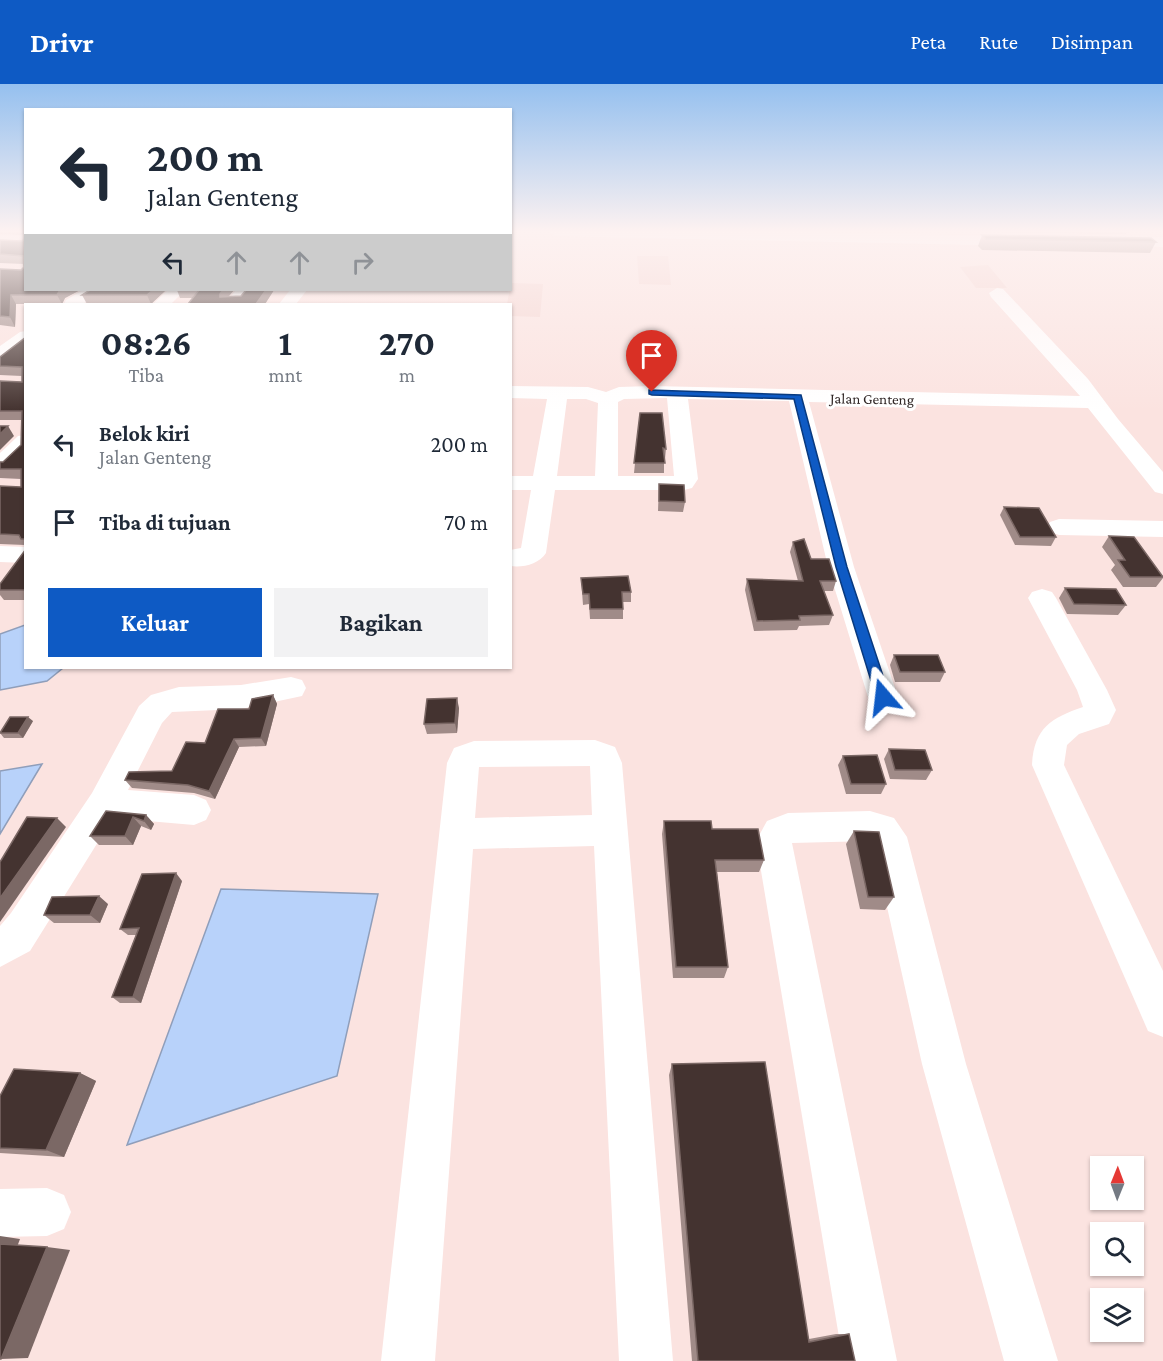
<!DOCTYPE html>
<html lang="id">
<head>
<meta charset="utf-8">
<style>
  body { margin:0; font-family:"Crimson Pro",serif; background:#f2f2f3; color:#1f2937; height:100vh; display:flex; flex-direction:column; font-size:22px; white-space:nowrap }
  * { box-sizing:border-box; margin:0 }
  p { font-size:20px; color:#747a83 }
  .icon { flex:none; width:33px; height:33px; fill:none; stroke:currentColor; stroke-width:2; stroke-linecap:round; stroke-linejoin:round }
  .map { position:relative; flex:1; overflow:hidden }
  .drawer { position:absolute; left:24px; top:219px; width:488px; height:366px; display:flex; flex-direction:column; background:#fff; border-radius:0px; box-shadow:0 2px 4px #0004 }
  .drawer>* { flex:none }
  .guide { position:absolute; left:24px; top:24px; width:488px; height:183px; border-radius:0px; box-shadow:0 2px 4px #0004; background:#fff; color:#1f2937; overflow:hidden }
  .needle { width:39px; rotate:1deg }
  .fabs { position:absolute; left:1090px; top:1072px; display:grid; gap:12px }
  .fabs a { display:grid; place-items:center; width:54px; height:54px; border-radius:0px; background:#fff; box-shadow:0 2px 4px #0004; font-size:30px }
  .pin { position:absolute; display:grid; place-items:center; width:51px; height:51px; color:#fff; margin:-62px -26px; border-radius:50% 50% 50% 0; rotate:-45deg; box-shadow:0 0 6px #0007 }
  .pin .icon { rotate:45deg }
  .me { position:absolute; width:66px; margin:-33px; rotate:343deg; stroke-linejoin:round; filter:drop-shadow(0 0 4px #0008) }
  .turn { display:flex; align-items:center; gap:21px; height:126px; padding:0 24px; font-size:27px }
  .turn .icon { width:78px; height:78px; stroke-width:2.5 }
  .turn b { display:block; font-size:42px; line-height:51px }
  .lanes { display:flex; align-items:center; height:57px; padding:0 24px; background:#0003; justify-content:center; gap:30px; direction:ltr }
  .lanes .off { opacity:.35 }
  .eta { display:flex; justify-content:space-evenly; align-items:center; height:102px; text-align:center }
  .eta b { font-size:36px; font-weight:700; line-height:42px }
  .primary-button { display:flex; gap:12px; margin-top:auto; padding:12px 24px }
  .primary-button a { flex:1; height:69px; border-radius:0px; background:#0e5ac4; color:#fff; font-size:24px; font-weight:700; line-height:69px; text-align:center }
  .primary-button a+a { background:#f2f2f3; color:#1f2937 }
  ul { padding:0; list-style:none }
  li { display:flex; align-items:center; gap:18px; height:78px; padding:0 24px }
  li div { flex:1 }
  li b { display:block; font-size:22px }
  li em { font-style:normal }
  header { display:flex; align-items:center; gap:36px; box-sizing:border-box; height:84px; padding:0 30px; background:#0e5ac4; color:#fff }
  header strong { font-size:28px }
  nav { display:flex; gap:33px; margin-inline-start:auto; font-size:21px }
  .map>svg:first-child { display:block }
  .built { fill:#f4d4d0 }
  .water { fill:#b8d2fa; stroke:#8f9eba; stroke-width:1.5 }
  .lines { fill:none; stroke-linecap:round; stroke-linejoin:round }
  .minor { fill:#fff; fill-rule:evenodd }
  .wall { fill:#a08b88 }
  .shaded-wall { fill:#7b6865 }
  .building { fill:#443330; stroke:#7b6865; stroke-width:1.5 }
  .route { fill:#0e5ac4; stroke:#093a7f; stroke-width:1.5 }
  .labels { text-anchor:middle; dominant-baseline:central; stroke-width:6; stroke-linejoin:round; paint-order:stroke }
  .far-street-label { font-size:15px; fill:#2e2524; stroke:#fff }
</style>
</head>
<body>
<header>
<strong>Drivr</strong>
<nav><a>Peta</a><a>Rute</a><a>Disimpan</a></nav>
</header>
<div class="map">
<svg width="1163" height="1277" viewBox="0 0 1163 1277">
  <rect width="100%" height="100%" fill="#fbe3e0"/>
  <!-- built -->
  <g class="built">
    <polygon points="637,172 668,172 671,201 639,200"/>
    <polygon points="988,181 1007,204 976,204 960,183"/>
    <polygon points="511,199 543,200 540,233 510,232 510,220 507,220"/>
  </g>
  <!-- water -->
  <g class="water">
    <polygon points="25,541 26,584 63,584 47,597 0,606 0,550"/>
    <polygon points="42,680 0,750 0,687"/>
    <polygon points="221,805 378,810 337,992 127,1061"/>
  </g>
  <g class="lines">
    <!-- minor -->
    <g class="minor">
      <polygon points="10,148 26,148 26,152 0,163 0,152"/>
      <polygon points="549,148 796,148 1024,152 1032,157 1024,162 556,152"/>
      <polygon points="1113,152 1163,153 1163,163 1108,160 1105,157"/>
      <path d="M 997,204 L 1003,205 L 1088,295 L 1118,335 L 1163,388 L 1163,410 L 1155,408 L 1088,324 L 809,318 L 854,483 L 898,613 L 894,621 L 883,625 L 872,621 L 868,613 L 828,483 L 789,317 L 688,315 L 698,395 L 692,404 L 684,406 L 555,406 L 546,469 C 539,480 523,484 510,482 L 510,466 L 521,464 L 531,406 L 510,406 L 510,392 L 533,392 L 547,315 L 510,314 L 510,302 L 588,303 L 606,308 L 619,303 L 652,302 L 1080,312 L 991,213 L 989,209 ZM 667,314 L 674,392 L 618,392 L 618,318 L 624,315 ZM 567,315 L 586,315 L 598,319 L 595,392 L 557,392 Z"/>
      <polygon points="83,206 102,206 83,220 64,220 66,216"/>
      <polygon points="168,206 185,206 171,220 153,220"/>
      <polygon points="236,206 253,206 242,220 225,220"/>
      <polygon points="290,206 307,206 296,220 279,220"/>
      <polygon points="26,247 26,261 7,275 0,277 0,262 20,248"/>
      <polygon points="26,351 26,369 8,386 0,388 0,369 18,352"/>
      <polygon points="1059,435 1163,437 1163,453 1059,451 1050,448 1047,443 1050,438"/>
      <polygon points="0,462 26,463 26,479 0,478"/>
      <path d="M 1042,505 L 1052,508 L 1056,514 L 1107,606 L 1116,626 L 1109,640 L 1079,650 L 1067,661 L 1064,681 L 1163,887 L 1163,953 L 1148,947 L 1032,681 C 1034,644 1051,634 1083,623 L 1077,606 L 1028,514 L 1032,508 Z"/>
      <polygon points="291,593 302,596 306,604 302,612 241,625 172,628 162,639 128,706 194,711 206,716 211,726 206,736 194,741 113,734 30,867 0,883 0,842 11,829 92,709 139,622 151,611 179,603 241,601"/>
      <path d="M 595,656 L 615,663 L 622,679 L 673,1277 L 619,1277 L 594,762 L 473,765 L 435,1277 L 381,1277 L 447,679 L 454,664 L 474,657 ZM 590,682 L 592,731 L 475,734 L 479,683 Z"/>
      <polygon points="870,727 894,734 907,753 966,980 1058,1277 1004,1277 922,980 873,760 870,757 792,759 897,1277 843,1277 756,757 767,737 788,729"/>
      <polygon points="47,1104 64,1111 71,1128 64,1145 47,1152 0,1153 0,1105"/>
    </g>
  </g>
  <!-- wall -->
  <g class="wall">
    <polygon points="0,148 26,148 80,206 65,214 62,220 16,220 15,243 0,241 0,185 21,186 24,183 24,180 0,179 0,156 22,157 24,155 24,151 0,150"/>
    <polygon points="993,148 1127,148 1126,150"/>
    <polygon points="982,151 1156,158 1150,169 982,166 978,162"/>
    <polygon points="90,206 166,206 151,220 87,220 82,211"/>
    <polygon points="177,206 234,206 228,213 241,212 274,206 265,220 188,220 193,214 180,214"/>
    <polygon points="26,253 26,462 25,461 0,460 0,402 21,403 21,395 0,394 0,385 3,378 21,361 22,336 0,336 0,297 22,298 22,292 0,291 0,273"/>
    <polygon points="640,329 666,365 665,375 664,374 664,389 634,389"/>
    <polygon points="659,400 685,418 683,428 658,427"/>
    <polygon points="1004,423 1056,453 1051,462 1015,461 1000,431"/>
    <polygon points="1109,452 1163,492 1163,494 1156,503 1123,503 1111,486 1115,481 1102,463"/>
    <polygon points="793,458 836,497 833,507 824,507 833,531 829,541 799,542 797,546 754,547 745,506 747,495 798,497 790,468"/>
    <polygon points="26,465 26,516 4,516 0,511 0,500"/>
    <polygon points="581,494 631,508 631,518 623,518 623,535 590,535 589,520 583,521"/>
    <polygon points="1065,504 1126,521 1118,531 1067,530 1059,514"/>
    <polygon points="894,571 945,588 940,598 895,598 890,581"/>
    <polygon points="273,611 277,620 266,662 239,663 215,715 194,709 132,704 125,696 172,687 249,625"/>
    <polygon points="459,624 457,649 427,650 424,640"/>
    <polygon points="33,637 23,654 4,654 0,649"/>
    <polygon points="889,665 932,686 926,696 890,695 884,675"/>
    <polygon points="843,672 886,700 881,710 846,710 838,681"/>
    <polygon points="106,727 146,731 154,740 151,746 141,742 133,761 99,761 90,752"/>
    <polygon points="664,737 712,745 764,776 759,788 717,788 728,883 724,894 673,894 662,750"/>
    <polygon points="854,747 894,813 885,826 860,825 846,760"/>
    <polygon points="182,797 141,919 120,919 112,913 136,851 128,851 120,845"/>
    <polygon points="108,820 100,839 54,839 44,831"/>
    <polygon points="672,980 809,1255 836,1250 849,1250 855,1277 692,1277 669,991"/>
    <polygon points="80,989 96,997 64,1073 0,1069 0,1012"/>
  </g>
  <!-- shaded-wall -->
  <g class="shaded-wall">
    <polygon points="60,206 80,206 65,214 62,220 57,211"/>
    <polygon points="153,206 166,206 151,220 147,211"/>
    <polygon points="223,206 234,206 223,219 220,213 220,210"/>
    <polygon points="266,206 274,206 265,220 256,220"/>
    <polygon points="11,211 16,220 15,243 10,233"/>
    <polygon points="8,342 14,352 0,366 0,350"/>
    <polygon points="273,611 277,620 266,662 261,654"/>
    <polygon points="457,614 459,624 457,649 455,639"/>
    <polygon points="28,633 33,637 23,654 18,649"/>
    <polygon points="234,655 239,663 215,715 209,707"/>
    <polygon points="146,731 154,740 151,746 144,737"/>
    <polygon points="133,733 141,742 133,761 125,752"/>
    <polygon points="57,734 66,743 0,838 0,814"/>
    <polygon points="176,789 182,797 141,919 133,913"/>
    <polygon points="99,812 108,820 100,839 90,831"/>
    <polygon points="80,989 96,997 64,1073 46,1066"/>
    <polygon points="0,1152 20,1155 17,1163 0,1161"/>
    <polygon points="47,1163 70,1166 28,1274 1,1275"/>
  </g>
  <!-- building -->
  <g class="building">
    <polygon points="24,148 26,148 26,206 60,206 57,211 11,211 10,233 0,232 0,185 21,186 24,183 23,172 0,170 0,156 22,157 24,155"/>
    <polygon points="982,151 1151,154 1156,158 986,155"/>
    <polygon points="90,206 153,206 147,211 82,211"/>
    <polygon points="199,206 223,206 220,210 220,213 241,212 246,206 266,206 256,220 188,220"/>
    <polygon points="26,253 26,455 21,455 19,451 0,450 0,402 21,403 21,385 0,385 0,378 3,378 21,361 22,327 0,327 0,297 22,298 22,283 0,282 0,273"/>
    <polygon points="640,329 662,329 666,365 663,364 665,379 634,379"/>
    <polygon points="0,342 8,342 0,350"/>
    <polygon points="659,400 684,401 685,418 659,417"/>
    <polygon points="1004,423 1039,424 1056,453 1020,453"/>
    <polygon points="1109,452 1134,453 1163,493 1130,493 1118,476 1125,476"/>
    <polygon points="804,455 811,475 829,475 836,497 820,497 833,531 799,532 800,536 757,537 747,495 803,497 793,458"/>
    <polygon points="26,465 26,506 0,506 0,500"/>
    <polygon points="628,492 631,508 622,508 623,525 590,525 589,510 583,510 581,494"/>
    <polygon points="1065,504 1116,505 1126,521 1074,520"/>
    <polygon points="894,571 938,571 945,588 900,588"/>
    <polygon points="273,611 261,654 234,655 209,707 188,701 125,696 129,688 172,687 186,658 205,659 218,625 249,625 252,615"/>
    <polygon points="457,614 455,639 424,640 427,615"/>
    <polygon points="10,633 28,633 18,649 0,649"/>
    <polygon points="889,665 925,666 932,686 895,686"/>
    <polygon points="877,671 886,700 851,700 843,672"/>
    <polygon points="106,727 146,731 144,737 133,733 125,752 90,752"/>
    <polygon points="27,733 57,734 0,814 0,778"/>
    <polygon points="664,737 711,737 712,745 758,745 764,776 715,776 728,883 676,883"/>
    <polygon points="854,747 879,748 894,813 868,813"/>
    <polygon points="176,789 133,913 112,913 139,844 120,845 142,790"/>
    <polygon points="99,812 90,831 44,831 52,813"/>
    <polygon points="765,978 809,1258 849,1250 855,1277 698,1277 672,980"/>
    <polygon points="14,985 80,989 46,1066 0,1064 0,1012"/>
    <polygon points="0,1160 47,1163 1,1275 0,1275"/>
  </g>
  <!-- sky -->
  <linearGradient id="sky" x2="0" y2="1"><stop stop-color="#95c0ef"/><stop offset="0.45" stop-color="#fdf2f1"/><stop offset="1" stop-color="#fdf2f1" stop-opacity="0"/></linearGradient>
  <rect width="1163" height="327" fill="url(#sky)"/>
  <!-- route -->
  <polygon class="route" points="649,306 801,311 847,483 890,613 888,617 883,618 876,613 836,483 794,315 652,311 649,310"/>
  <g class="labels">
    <!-- far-street labels -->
    <g class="far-street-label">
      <text transform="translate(872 315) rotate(1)">Jalan Genteng</text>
    </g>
  </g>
</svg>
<div class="fabs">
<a><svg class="needle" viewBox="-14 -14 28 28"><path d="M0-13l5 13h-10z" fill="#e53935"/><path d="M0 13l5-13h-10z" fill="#747a83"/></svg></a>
<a><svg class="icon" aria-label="search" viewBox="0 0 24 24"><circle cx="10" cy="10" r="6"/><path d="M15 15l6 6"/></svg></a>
<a><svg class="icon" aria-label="layers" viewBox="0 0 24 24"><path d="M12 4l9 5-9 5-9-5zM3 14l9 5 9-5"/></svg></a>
</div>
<div class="pin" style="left:652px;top:308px;background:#d93025"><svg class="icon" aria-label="arrive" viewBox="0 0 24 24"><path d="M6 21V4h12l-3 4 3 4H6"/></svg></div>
<svg class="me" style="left:883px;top:613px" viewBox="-20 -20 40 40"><path d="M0-17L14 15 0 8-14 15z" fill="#0e5ac4" stroke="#fff" stroke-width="4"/></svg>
<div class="guide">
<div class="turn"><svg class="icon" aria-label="left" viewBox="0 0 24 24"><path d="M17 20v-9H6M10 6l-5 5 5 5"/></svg><div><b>200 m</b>Jalan Genteng</div></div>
<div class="lanes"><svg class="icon" aria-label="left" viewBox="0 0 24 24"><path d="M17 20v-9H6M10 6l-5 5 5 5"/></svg><svg class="icon off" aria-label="ahead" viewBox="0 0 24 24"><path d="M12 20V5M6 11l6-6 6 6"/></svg><svg class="icon off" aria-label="ahead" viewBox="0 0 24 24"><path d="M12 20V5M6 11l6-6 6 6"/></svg><svg class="icon off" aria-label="right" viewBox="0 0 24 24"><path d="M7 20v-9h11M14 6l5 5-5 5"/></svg></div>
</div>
<section class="drawer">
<div class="eta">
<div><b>08:26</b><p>Tiba</p></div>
<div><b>1</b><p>mnt</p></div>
<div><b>270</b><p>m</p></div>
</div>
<ul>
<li><svg class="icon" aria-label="left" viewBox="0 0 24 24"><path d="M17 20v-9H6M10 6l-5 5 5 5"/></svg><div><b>Belok kiri</b><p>Jalan Genteng</p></div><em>200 m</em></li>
<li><svg class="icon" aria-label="arrive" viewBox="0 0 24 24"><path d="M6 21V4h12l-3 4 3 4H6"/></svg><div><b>Tiba di tujuan</b></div><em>70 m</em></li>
</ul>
<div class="primary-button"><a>Keluar</a><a>Bagikan</a></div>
</section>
</div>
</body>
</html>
